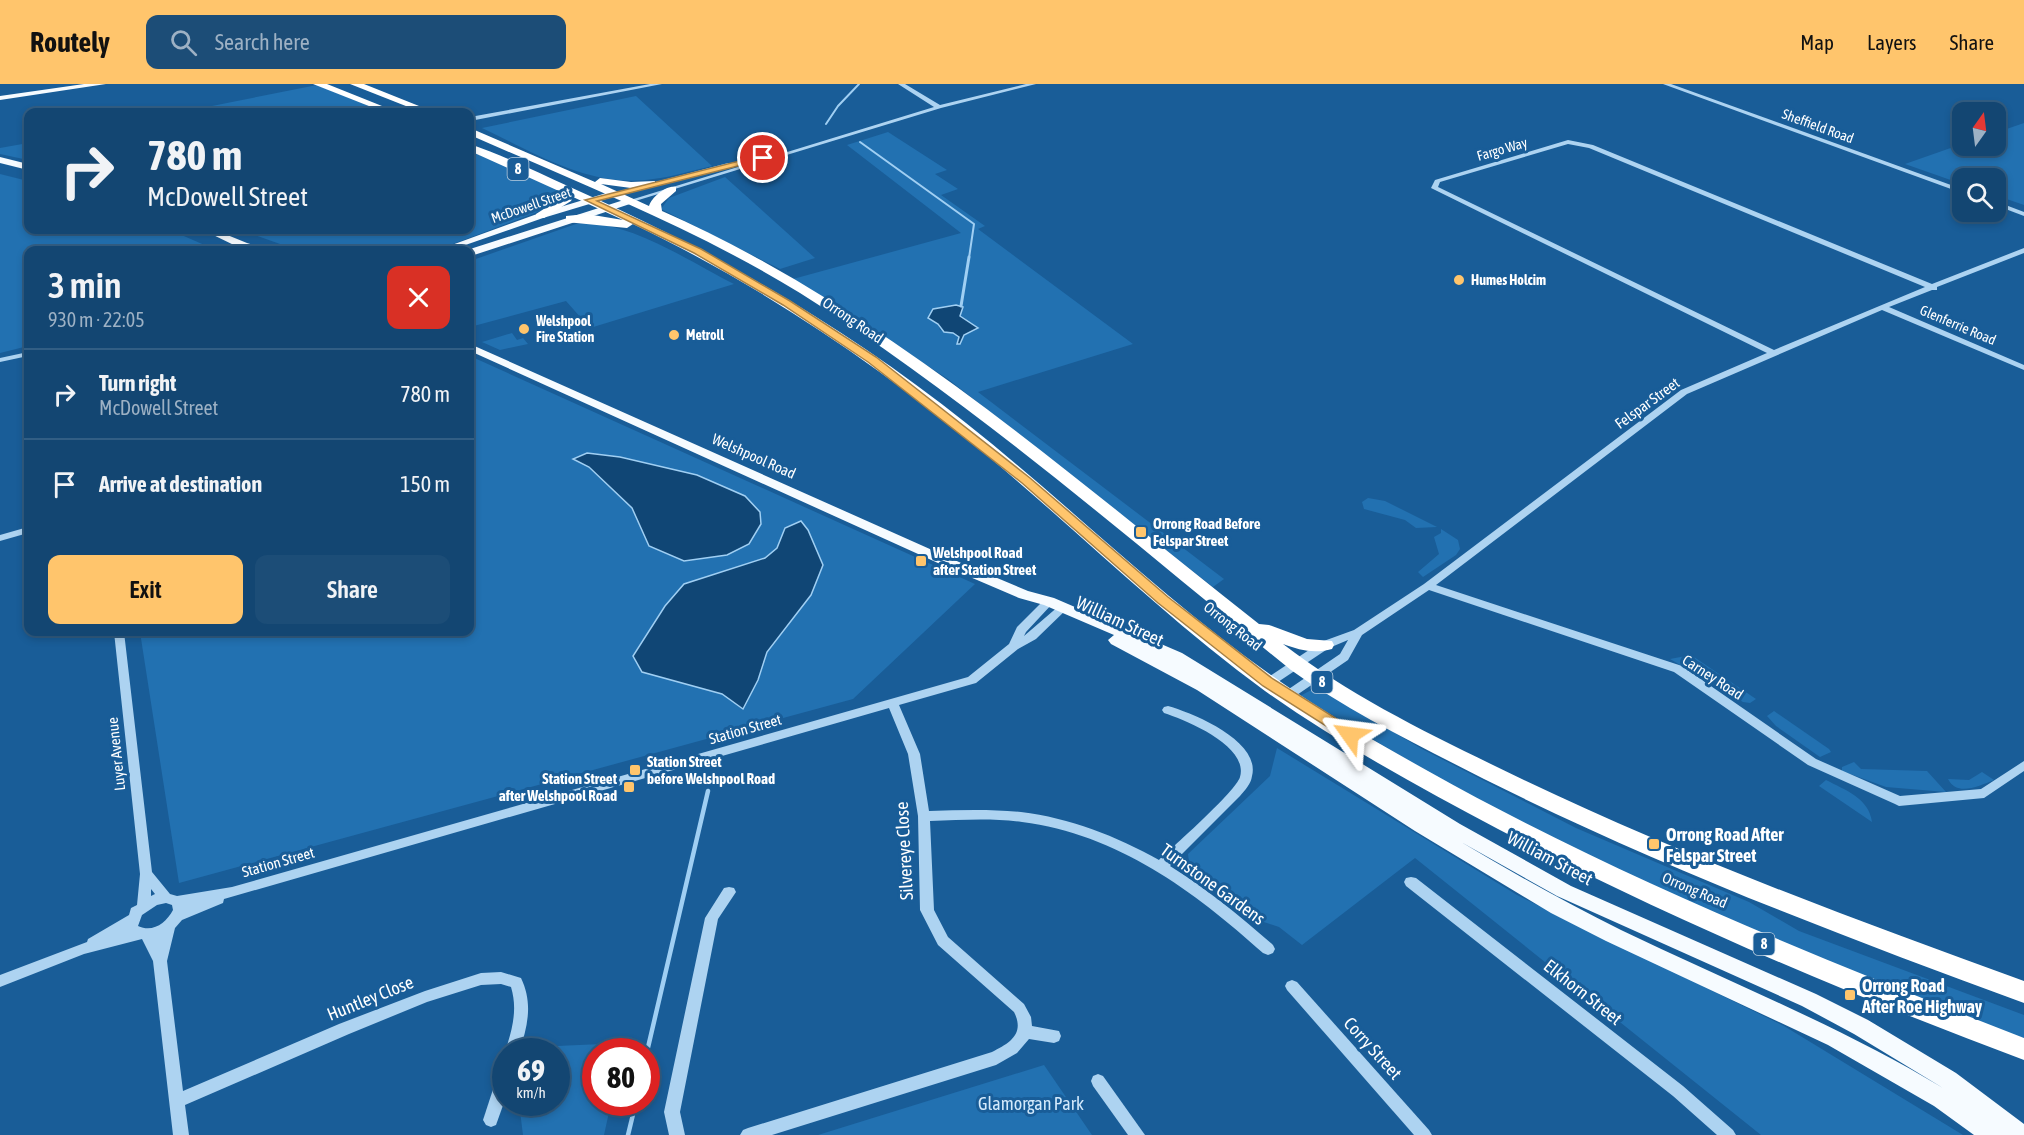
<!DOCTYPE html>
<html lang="en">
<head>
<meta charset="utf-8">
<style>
  body { margin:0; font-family:"Asap Condensed",sans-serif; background:#1c4d77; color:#f1f3f6; height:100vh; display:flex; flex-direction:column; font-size:22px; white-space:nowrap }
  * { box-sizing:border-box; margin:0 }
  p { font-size:20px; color:#9db1c4 }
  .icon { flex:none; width:33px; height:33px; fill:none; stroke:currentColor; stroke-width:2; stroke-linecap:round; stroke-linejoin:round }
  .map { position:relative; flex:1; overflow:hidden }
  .drawer { position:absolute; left:24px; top:162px; width:450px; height:390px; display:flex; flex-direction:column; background:#134672; border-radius:12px; box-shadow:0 3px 9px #0003,0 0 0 2px #325e84 }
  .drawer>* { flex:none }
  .top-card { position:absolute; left:24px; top:24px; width:450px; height:126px; border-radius:12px; box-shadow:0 3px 9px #0003,0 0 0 2px #325e84; background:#134672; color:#f1f3f6; overflow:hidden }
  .needle { width:39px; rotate:14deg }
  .controls { position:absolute; left:1952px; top:18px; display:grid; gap:12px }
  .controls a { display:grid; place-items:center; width:54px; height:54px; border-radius:12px; background:#134672; box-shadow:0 3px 9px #0003,0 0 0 2px #325e84; font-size:30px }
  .speed { position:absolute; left:492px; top:954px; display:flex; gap:12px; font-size:30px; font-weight:700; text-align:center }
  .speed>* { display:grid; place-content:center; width:78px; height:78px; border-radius:50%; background:#134672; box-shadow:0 3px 9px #0003,0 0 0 2px #325e84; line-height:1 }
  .speed small { font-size:15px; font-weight:400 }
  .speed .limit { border:9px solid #d22; background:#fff; color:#111 }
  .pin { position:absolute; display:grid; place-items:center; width:51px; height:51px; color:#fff; margin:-26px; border:3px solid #fff; border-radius:50%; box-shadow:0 2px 6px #0007 }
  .me { position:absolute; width:66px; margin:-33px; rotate:301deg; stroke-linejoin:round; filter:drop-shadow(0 0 4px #0008) }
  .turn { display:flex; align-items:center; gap:21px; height:126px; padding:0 24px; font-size:27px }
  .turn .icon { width:78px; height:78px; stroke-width:2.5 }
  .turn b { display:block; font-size:42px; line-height:51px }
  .round { display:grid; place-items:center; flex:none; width:63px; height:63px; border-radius:12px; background:#1c4d77 }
  .headline { display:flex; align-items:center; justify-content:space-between; height:102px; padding:0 24px }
  h1 { font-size:36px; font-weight:600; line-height:45px }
  .button { display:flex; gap:12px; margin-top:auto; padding:12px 24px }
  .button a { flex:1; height:69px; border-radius:12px; background:#ffc56c; color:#111; font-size:24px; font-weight:600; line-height:69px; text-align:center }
  .button a+a { background:#1c4d77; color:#f1f3f6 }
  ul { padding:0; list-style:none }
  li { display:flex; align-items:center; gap:18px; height:90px; padding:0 24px; border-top:2px solid #325e84 }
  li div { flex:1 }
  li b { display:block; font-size:22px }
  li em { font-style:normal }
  header { display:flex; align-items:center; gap:36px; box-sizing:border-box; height:84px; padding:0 30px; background:#ffc56c; color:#111 }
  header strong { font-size:28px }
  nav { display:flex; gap:33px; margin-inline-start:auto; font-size:21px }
  .search { width:420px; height:54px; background:#1c4d77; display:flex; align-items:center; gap:15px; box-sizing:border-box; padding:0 21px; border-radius:12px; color:#9db1c4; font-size:22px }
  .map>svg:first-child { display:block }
  .green { fill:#2271b1; fill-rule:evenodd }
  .water { fill:#104675; stroke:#a0cff3; stroke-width:1.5 }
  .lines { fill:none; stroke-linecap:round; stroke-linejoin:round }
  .stream-far2 { stroke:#a0cff3; stroke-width:2 }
  .stream-far1 { stroke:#a0cff3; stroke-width:3 }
  .stream { stroke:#a0cff3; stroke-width:4.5 }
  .minor { fill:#add3f1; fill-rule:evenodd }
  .major { fill:#f6fbff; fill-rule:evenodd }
  .highway { fill:#fff; fill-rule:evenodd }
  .route { fill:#ffc56c; stroke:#a68046; stroke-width:1.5 }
  .poi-dot { fill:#ffc56c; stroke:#195d98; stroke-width:2 }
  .labels { text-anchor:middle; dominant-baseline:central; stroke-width:6; stroke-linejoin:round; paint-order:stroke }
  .far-street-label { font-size:14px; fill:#fff; stroke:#195d98 }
  .shield { fill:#195d98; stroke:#bacee0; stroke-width:1.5 }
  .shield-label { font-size:14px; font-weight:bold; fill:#fff }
  .far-poi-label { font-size:14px; font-weight:bold; fill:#fff; stroke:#195d98; text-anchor:start }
  .street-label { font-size:15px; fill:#fff; stroke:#195d98 }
  .poi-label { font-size:15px; font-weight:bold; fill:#fff; stroke:#195d98; text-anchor:start }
  .near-street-label { font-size:18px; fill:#fff; stroke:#195d98 }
  .near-poi-label { font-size:18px; font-weight:bold; fill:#fff; stroke:#195d98; text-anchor:start }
  .near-park-label { font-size:18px; fill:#d4eafc; stroke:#195d98 }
</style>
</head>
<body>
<header>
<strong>Routely</strong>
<div class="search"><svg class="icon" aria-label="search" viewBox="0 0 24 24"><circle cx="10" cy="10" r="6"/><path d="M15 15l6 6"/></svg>Search here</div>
<nav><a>Map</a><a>Layers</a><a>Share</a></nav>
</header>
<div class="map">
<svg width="2024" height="1051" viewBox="0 0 2024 1051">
  <rect width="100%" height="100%" fill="#195d98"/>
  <!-- green -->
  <g class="green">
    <polygon points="317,1 384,28 210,28 212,22"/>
    <path d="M 636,12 L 712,82 C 693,86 673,93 653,95 C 591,105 535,69 482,44 Z"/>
    <polygon points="2024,39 2024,121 1995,111 1995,94 1962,94 1962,100 1905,80 1962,60 1995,62 1995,49"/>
    <path d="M 888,48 L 947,86 L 935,90 L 958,105 L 941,111 L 985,142 L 978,145 L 1133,260 L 978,308 L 1224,495 L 1213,503 L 948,295 L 793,195 L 961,149 L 847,61 ZM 959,232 L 977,243 L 964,252 L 957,260 L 959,253 L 953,249 L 940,246 L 938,240 Z"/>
    <polygon points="28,59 28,76 0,70 0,64"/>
    <polygon points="470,67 559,106 564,111 553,121 535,129 437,166 297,166 241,146 470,146"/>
    <polygon points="0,90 28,97 28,146 170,146 216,166 28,166 28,262 0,269"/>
    <polygon points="725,93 815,174 780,185 661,125 669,114"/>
    <path d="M 576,140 C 628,135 688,177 734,200 L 590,244 L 566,217 L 470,243 L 470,177 Z"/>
    <polygon points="512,249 517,256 523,254 528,260 500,266 482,258"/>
    <path d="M 470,272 L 975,500 L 853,615 L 179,799 L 140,548 L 470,548 ZM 574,375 L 761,440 L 749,460 L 727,471 L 649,462 L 632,424 L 589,383 ZM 785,444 L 789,541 L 767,568 L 758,596 L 743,624 L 722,610 L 642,588 L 633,572 L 665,522 L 684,500 L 765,474 L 777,464 Z"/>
    <polygon points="1368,414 1385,417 1437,443 1416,444 1405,436 1364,425 1362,418"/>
    <polygon points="1441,445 1458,456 1460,465 1456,471 1423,493 1418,488 1439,470 1434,453 1441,449"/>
    <polygon points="1691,571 1756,615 1750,619 1743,618 1670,575"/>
    <polygon points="1317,603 1422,665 1576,744 1749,818 1799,847 2024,931 2024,954 1988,944 1656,809 1487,723 1300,612"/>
    <polygon points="1774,627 1829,665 1831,668 1820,673 1776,642 1767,632"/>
    <polygon points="1277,664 1517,811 1784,942 1963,1051 1761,1051 1415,774 1302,861 1279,843 1249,833 1190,788 1188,770 1270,692"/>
    <polygon points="1854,678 1861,685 1927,687 1946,708 1886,703 1842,687 1842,683"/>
    <path d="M 1982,688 L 1994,696 C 1979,702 1957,713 1948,695 L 1969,696 Z"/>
    <path d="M 1826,696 C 1845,706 1869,714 1872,738 L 1819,702 Z"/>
    <polygon points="625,959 623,967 596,968 596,1018 611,1019 604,1051 523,1051 519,1019 556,1018 556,968 533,967 534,963"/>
    <polygon points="1044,981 1092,1051 818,1051"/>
  </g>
  <!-- water -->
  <g class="water">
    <polygon points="956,221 963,223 960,232 978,244 964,251 960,260 957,260 959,253 953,249 944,248 938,240 928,234 933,225"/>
    <polygon points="587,369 620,373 697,391 745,412 760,428 761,440 749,460 727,471 684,477 649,462 632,424 589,383 573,375"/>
    <polygon points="801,437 808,446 823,481 811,511 767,568 758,596 743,625 722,610 642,588 633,572 665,522 684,500 765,474 777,464 785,444"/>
  </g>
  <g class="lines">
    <!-- stream-far2 -->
    <g class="stream-far2">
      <polyline points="826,40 838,22 859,0"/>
      <polyline points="860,58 974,140 969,174"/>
    </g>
    <!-- stream-far1 -->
    <polyline class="stream-far1" points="961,222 969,173"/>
    <!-- stream -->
    <g class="stream">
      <polyline points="646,972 708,707"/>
      <polyline points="628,1051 636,1018"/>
    </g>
    <!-- minor -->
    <g class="minor">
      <polygon points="650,0 662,0 470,37 470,33"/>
      <polygon points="898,0 905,0 940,21 1026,0 1036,0 941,24 632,118 627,117 934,23"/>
      <polygon points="1663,0 1671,0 1962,105 1962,109"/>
      <path d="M 1568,56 L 1593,61 L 1932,200 L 2024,164 L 2024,169 L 1937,203 L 1937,206 L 1932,206 L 1889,223 L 2024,281 L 2024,286 L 1882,226 L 1687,310 L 1436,501 L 1682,582 L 1816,675 L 1900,712 L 1981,705 L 2024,677 L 2024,687 L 1984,714 L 1899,722 L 1895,720 L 1808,681 L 1674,588 L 1429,506 L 1362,551 L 1348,576 L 1291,615 L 1283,615 L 1281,612 L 1283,609 L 1340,570 L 1348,556 L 1329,564 L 1272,602 L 1264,602 L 1262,599 L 1264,596 L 1321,558 L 1354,546 L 1424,500 L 1681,306 L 1767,269 L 1431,104 L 1435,96 ZM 1568,60 L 1589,64 L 1925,203 L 1774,266 L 1438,103 L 1440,98 Z"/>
      <polygon points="728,79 730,80 730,82 613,112 610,110"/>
      <polygon points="1995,117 2024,128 2024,132 1995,121"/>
      <polygon points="28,268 28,272 0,278 0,274"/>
      <polygon points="28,443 28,449 0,457 0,451"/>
      <path d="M 1049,514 L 1053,515 L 1054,517 L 1053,519 L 1026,548 L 1024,552 L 1060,521 L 1064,520 L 1069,523 L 1036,555 L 1018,565 L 976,599 L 899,621 L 920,670 L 929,727 C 960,726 991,725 1021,728 C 1070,734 1116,752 1159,776 C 1174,762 1236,707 1240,693 C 1249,662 1186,636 1164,629 L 1162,626 L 1164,623 L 1168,622 C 1193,629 1261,657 1252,692 C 1251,700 1245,706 1240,712 L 1170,782 C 1207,805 1240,832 1273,861 L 1275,865 L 1273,869 L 1268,871 L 1263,869 C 1194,807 1117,750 1022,738 C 992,734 961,736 930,737 L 934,826 L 948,853 L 1024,920 L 1031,933 L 1032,942 L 1059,947 L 1061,952 L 1059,957 L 1054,959 L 1029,955 L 1017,969 L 996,981 L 772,1051 L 740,1051 L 743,1046 L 748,1044 L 992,968 C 1010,959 1025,950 1014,928 L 938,861 L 920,826 L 918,732 L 908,670 L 889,624 L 224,815 L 223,819 L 182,836 L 175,844 L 167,877 L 183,1007 L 339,940 L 425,907 L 481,889 L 501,888 L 521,894 C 533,919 528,942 519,968 L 506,968 L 506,970 L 505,968 C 512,946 518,926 511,903 L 501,900 L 481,901 L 427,918 L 349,950 L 185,1021 L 189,1051 L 173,1051 L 153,877 L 142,855 L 84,870 L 0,903 L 0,891 L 87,858 L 88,855 L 129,831 L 131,824 L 137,821 L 140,790 L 114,548 L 124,548 L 152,788 L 170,810 L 177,812 L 232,803 L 968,593 L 1009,560 L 1017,543 L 1045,515 ZM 151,805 L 155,810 L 151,812 ZM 166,819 L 172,821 L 173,826 C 166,839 153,849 138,842 L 142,831 L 157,821 Z"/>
      <polygon points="1411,793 1416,794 1683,1002 1733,1046 1736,1051 1717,1051 1673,1012 1406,802 1404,798 1406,794"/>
      <polygon points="729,803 734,804 736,808 718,835 680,1028 685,1051 669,1051 664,1028 705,834 724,804"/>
      <polygon points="1292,896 1297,898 1429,1046 1432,1051 1414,1051 1287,906 1285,902 1287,898"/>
      <polygon points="506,980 506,1013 496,1041 491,1043 486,1041 483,1036 499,987 501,982"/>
      <polygon points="1098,990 1103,992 1145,1051 1128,1051 1093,1002 1091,997 1093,992"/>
    </g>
    <!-- major -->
    <g class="major">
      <polygon points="84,0 106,0 0,16 0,12"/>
      <polygon points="0,73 28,80 28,86 0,79"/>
      <polygon points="613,107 618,110 616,112 543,134 451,166 438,166 537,130"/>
      <polygon points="630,114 635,117 633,119 474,171 470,172 470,166 467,166"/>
      <polygon points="203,146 215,146 247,159 271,166 240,164"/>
      <path d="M 470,260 L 959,478 L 1028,507 L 1054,514 L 1182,569 L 1460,740 L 1571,802 L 1816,910 L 1868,936 L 1956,989 L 2024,1040 L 2024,1051 L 1974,1051 L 1934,1022 L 1828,961 L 1606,857 L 1551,829 L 1415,747 L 1197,606 L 1111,560 L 1108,556 L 1114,551 L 1044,521 L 1019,514 L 949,484 L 470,267 ZM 1461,758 L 1557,812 L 1802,922 L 1854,950 L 1943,1004 C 1840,942 1729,898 1621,846 C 1566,819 1513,789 1461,758 Z"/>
    </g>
    <!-- highway -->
    <g class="highway">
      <polygon points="313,0 327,0 397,28 384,28"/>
      <polygon points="350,0 364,0 434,28 421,28"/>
      <path d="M 470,44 L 595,98 L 600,94 L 631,98 L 655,97 L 655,101 L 631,104 L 601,100 L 649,122 C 652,113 666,101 676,103 L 676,107 L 661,120 L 662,127 C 884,225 1069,391 1259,540 L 1269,541 L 1307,555 L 1332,557 L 1334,561 L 1332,565 C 1314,570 1299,566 1283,560 C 1348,610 1421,646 1495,682 C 1666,766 1845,832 2024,897 L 2024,919 C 1841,852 1658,782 1484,695 C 1418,661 1351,629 1291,586 C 1131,457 974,319 800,209 C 696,145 581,100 470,51 Z"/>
      <path d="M 470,60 C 504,72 537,88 570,103 C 712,166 844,242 966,339 C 1072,423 1170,522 1281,598 C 1328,631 1378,659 1428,687 C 1619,794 1821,875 2024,954 L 2024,976 C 1845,909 1668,834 1498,745 C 1419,703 1338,659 1265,607 C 1168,536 1081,450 989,373 C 880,282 762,202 633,140 L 627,144 L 566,138 L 566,132 L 587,130 L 623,136 L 573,113 L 571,117 L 544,134 L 536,134 L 536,130 L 561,114 L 561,108 L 470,67 Z"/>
    </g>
  </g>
  <!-- route -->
  <polygon class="route" points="763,71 766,75 597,117 701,165 790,217 876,273 1030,394 1168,513 1273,595 1356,647 1358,651 1356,654 1345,654 1263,602 1158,519 1022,399 868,278 783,221 694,169 585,116"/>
  <!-- markers -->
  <g class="poi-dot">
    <circle cx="1459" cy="196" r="6"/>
    <circle cx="524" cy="245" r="6"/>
    <circle cx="674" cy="251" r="6"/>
    <rect x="1135" y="442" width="12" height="12" rx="3"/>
    <rect x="915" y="471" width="12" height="12" rx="3"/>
    <rect x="629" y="680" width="12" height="12" rx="3"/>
    <rect x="623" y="697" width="12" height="12" rx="3"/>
    <rect x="1648" y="754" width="12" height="12" rx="3"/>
    <rect x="1844" y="905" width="12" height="12" rx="3"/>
  </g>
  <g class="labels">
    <!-- far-street labels -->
    <g class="far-street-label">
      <text transform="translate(1818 42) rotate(20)">Sheffield Road</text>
      <text transform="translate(1502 65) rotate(-16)">Fargo Way</text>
      <text transform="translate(531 121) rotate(-19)">McDowell Street</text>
      <text transform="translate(1958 241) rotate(23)">Glenferrie Road</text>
    </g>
    <!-- shield labels -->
    <g class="shield">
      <rect x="507.5" y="74" width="21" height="22" rx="4.5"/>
      <rect x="1311.5" y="587" width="21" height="22" rx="4.5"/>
      <rect x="1753.5" y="849" width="21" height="22" rx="4.5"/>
    </g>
    <g class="shield-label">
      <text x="518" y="85">8</text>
      <text x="1322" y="598">8</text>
      <text x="1764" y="860">8</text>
    </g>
    <!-- far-poi labels -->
    <g class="far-poi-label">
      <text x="1471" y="196">Humes Holcim</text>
      <text x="536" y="237">Welshpool<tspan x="536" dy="16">Fire Station</tspan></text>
      <text x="686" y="251">Metroll</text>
    </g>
    <!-- street labels -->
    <g class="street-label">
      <text transform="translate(853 236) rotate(34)">Orrong Road</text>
      <text transform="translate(1647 319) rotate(-36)">Felspar Street</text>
      <text transform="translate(754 372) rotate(24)">Welshpool Road</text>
      <text transform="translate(1233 542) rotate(38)">Orrong Road</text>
      <text transform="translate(1713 593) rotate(33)">Carney Road</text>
      <text transform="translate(745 645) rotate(-16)">Station Street</text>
      <text transform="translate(116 670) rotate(-96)">Luyer Avenue</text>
      <text transform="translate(278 778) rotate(-16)">Station Street</text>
      <text transform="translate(1695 806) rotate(23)">Orrong Road</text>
    </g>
    <!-- poi labels -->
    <g class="poi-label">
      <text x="1153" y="439">Orrong Road Before<tspan x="1153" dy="17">Felspar Street</tspan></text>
      <text x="933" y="468">Welshpool Road<tspan x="933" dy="17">after Station Street</tspan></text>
      <text x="647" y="677">Station Street<tspan x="647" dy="17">before Welshpool Road</tspan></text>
      <text x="617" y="694" text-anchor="end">Station Street<tspan x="617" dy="17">after Welshpool Road</tspan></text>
    </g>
    <!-- near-street labels -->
    <g class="near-street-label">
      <text transform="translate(1120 537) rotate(25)">William Street</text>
      <text transform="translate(904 767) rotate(-93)">Silvereye Close</text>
      <text transform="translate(1550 774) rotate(28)">William Street</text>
      <text transform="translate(1213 800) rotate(36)">Turnstone Gardens</text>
      <text transform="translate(1583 908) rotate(38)">Elkhorn Street</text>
      <text transform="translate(370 914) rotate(-22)">Huntley Close</text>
      <text transform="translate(1373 964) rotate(48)">Corry Street</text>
    </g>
    <!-- near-poi labels -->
    <g class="near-poi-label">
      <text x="1666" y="750">Orrong Road After<tspan x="1666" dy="21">Felspar Street</tspan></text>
      <text x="1862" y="901">Orrong Road<tspan x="1862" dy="21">After Roe Highway</tspan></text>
    </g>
    <!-- near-park labels -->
    <g class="near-park-label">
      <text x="1031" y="1019">Glamorgan Park</text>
    </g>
  </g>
</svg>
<div class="controls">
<a><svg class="needle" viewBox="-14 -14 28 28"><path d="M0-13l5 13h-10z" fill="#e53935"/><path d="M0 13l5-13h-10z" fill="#9db1c4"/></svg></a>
<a><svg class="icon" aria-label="search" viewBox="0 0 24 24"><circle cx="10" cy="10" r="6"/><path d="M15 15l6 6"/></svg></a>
</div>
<div class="speed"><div>69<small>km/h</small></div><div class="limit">80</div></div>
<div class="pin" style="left:763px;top:74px;background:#d93025"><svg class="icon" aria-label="arrive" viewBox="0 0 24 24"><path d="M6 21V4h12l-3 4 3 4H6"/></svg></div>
<svg class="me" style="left:1350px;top:651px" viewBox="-20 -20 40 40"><path d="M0-17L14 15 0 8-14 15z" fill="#ffc56c" stroke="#fff" stroke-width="4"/></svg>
<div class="top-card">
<div class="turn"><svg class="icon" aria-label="right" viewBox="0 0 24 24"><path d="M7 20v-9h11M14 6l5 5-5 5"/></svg><div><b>780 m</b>McDowell Street</div></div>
</div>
<section class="drawer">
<div class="headline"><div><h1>3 min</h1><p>930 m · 22:05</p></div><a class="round" style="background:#d93025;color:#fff"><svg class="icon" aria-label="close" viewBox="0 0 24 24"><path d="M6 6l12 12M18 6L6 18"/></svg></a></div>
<ul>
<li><svg class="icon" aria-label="right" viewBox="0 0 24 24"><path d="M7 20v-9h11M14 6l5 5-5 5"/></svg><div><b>Turn right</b><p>McDowell Street</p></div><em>780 m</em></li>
<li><svg class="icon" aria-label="arrive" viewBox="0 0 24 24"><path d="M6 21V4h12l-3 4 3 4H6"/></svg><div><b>Arrive at destination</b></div><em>150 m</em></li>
</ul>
<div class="button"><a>Exit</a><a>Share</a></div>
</section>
</div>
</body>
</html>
